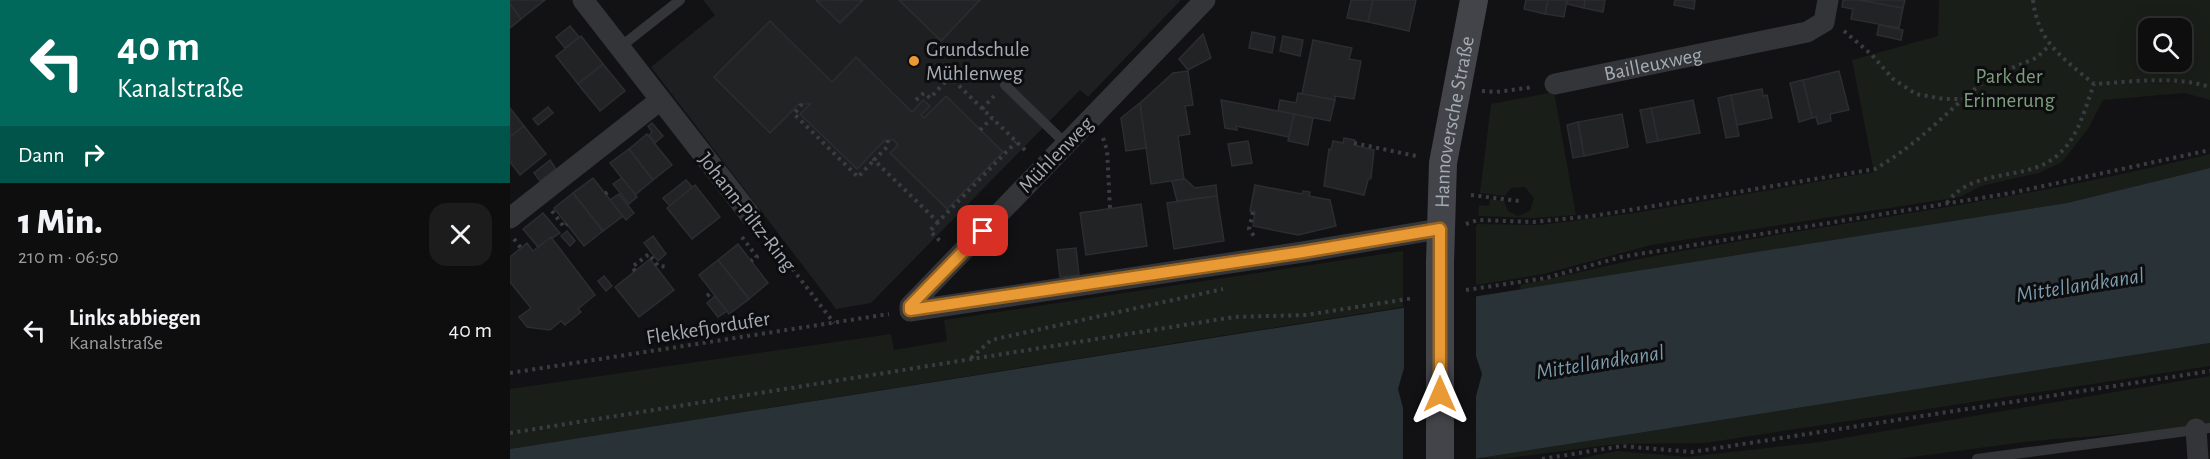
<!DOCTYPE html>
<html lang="de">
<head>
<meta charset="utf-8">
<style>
  body { margin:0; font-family:"Alegreya Sans",sans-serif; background:#1c1c1d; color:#f1f3f6; height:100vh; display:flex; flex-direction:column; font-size:22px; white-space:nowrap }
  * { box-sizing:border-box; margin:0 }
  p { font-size:20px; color:#9b9c9e }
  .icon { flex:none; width:33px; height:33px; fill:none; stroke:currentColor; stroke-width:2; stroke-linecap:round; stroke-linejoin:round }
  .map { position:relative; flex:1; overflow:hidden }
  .panel { display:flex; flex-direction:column; background:#0e0e0f; width:510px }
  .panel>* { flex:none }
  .banner { background:#00695c; color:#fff; overflow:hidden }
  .fabs { position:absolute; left:1628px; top:18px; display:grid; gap:12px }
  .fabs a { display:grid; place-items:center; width:54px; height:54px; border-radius:12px; background:#0e0e0f; box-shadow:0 6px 24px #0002,0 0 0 2px #2e2e2f; font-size:30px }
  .pin { position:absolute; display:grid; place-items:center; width:51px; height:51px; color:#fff; margin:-26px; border-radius:12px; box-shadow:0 3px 9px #0006 }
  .me { position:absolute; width:66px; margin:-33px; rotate:0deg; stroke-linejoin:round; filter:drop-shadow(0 0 4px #0008) }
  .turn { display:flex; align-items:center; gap:21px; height:126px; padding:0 18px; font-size:27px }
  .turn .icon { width:78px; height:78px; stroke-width:2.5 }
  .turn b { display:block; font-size:42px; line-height:51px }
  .then { display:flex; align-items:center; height:57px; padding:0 18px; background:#0003; gap:12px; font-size:22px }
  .round { display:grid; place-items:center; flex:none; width:63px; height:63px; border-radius:18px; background:#1c1c1d }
  .headline { display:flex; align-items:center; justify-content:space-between; height:102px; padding:0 18px }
  h1 { font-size:36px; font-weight:800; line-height:45px }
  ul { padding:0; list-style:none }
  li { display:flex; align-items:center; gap:18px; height:90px; padding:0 18px }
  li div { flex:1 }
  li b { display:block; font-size:22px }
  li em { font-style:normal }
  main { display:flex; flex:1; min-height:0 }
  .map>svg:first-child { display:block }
  .built { fill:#1e1f21 }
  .green { fill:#191e19; fill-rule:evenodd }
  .water { fill:#293237 }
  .pier { fill:#121214 }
  .building { fill:#222325; stroke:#2c2d30; stroke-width:1.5 }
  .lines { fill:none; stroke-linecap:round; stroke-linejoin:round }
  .path { stroke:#393c40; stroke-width:4; stroke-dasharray:3 4.5; stroke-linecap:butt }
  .lane { stroke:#333539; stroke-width:10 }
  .street { stroke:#333539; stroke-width:21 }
  .secondary { stroke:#424449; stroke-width:28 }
  .secondary-bridge { stroke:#424449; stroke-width:28 }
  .route-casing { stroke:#986422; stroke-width:15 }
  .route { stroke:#ea9a34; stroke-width:10 }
  .poi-dot { fill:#ea9a34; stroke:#0d0d0f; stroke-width:2 }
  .labels { text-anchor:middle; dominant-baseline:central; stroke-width:6; stroke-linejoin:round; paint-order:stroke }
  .poi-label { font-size:21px; fill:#a4abb4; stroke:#0d0d0f; text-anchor:start }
  .street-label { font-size:21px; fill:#a4abb4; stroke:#0d0d0f }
  .park-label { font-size:21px; fill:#7d9e7c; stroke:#0d0d0f }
  .water-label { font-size:22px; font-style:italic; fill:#7c9cae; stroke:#0d0d0f }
</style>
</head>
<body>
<main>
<section class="panel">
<div class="banner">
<div class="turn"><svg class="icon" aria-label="left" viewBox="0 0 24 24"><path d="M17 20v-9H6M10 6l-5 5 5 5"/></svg><div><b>40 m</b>Kanalstraße</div></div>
<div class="then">Dann<svg class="icon" aria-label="right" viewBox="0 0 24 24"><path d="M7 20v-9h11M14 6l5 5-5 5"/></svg></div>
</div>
<div class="headline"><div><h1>1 Min.</h1><p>210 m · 06:50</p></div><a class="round"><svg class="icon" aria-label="close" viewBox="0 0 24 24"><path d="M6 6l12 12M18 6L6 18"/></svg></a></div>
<ul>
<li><svg class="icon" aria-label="left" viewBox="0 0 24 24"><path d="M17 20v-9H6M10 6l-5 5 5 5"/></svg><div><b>Links abbiegen</b><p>Kanalstraße</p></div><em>40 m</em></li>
</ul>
</section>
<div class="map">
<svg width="1700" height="459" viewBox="0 0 1700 459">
  <rect width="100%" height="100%" fill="#121214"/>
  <!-- built -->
  <polygon class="built" points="193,0 671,0 578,97 570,90 361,303 326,309 141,67 205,15"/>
  <!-- green -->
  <g class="green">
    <path d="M 1429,0 L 1700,0 L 1700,100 L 1675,93 L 1593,100 L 1578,129 L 1552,162 L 1529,173 L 1471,186 L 1450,197 L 1141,245 L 1034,274 L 966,285 L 966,226 L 968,224 L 1030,225 L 1125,213 L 1364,172 L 1342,60 L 1428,36 ZM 1638,28 L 1671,28 L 1671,62 L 1638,62 Z"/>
    <polygon points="1044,92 1066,215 1024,218 968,216 969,205 979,206 980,199 994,201 998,211 1008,216 1020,211 1024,198 1015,187 1001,188 995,196 970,193 981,104"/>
    <path d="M 1700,154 L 1700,168 L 1557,203 L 1011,291 L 1010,285 C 1060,275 1110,262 1160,253 C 1341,221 1522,198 1700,154 Z"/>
    <polygon points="893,251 893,307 0,449 0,389 381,334 384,350 437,341 434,320"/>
    <polygon points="1700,343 1700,366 1195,443 1106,444 992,459 970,458"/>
    <polygon points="1700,376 1700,427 1522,441 1388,459 1067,459 1107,451 1177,457 1310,442"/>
  </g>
  <!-- water -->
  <polygon class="water" points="1700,168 1700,343 964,459 0,459 0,449 1557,203"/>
  <!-- pier -->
  <polygon class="pier" points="966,294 966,356 972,374 966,396 966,459 893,459 893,408 888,389 894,368 894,304"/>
  <!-- building -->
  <g class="building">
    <polygon points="0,0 35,0 11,19 0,4"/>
    <polygon points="306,0 353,0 330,23"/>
    <polygon points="389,0 470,0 431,41"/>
    <polygon points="841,0 863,0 858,22 837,18"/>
    <polygon points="863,0 906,0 899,31 858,22"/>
    <polygon points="1016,0 1038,0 1035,14 1014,9"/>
    <polygon points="1038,0 1057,0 1054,17 1035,14"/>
    <polygon points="1057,0 1075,0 1074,8 1057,4"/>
    <polygon points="1075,0 1095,0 1093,12 1074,8"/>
    <polygon points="1165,0 1185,0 1184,9 1164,5"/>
    <polygon points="1333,0 1349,0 1393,8 1389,28 1341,19 1343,9 1332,7"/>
    <polygon points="1349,0 1395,0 1393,8"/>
    <polygon points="0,4 11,19 0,28"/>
    <polygon points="260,21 322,82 346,57 402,112 413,100 420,106 411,115 414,118 436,96 493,152 437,209 380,153 388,145 384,140 375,140 347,169 290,114 300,104 289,104 260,133 204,77"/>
    <polygon points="1369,25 1393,30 1391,40 1367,35"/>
    <polygon points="60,26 69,37 55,48 46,37"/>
    <polygon points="742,32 765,37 762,53 739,48"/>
    <polygon points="693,34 701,58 678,70 669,59"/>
    <polygon points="71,36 93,64 68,84 46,56"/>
    <polygon points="773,36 793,40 790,56 770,51"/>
    <polygon points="803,40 842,48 839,59 851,61 844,99 825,96 825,100 792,94"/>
    <polygon points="93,64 115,91 90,111 68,84"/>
    <polygon points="678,71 683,105 675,106 680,134 668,136 674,179 641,184 630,103 663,73"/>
    <polygon points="1329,71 1339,110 1320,114 1321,121 1308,124 1306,117 1302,118 1293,80"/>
    <polygon points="1293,80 1302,118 1289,122 1280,83"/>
    <polygon points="1252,89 1253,96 1257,95 1262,118 1227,125 1221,95"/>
    <polygon points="788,93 825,100 820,121 768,111 770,100 786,103"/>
    <polygon points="1221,95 1229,136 1216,138 1208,98"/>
    <polygon points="711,100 784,114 779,137 726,126 727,130 715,128"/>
    <polygon points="1183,100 1190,133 1148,141 1141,108"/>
    <polygon points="630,103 636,148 616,151 611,118"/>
    <polygon points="38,107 43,113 28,125 23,119"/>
    <polygon points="0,108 14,126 0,137"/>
    <polygon points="1141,108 1148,141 1137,143 1130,110"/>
    <polygon points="784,114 803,118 798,145 778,141"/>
    <polygon points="1112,114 1118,147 1074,156 1068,122"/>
    <polygon points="1068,122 1074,156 1063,158 1057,125"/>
    <polygon points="142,123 153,136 145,143 139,135 142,132 138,126"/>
    <polygon points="14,126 36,154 10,175 0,162 0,137"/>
    <polygon points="137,134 162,165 143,180 119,149"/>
    <polygon points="834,138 845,140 844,145 864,150 861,178 858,180 854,195 814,186 819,149 821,150 823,141 833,143"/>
    <polygon points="738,141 742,163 722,166 718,144"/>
    <polygon points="119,149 143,180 125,195 100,163"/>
    <polygon points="40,160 46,169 30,181 24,173"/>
    <polygon points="83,178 113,216 93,231 63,193"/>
    <polygon points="112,178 127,197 119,204 103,184"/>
    <polygon points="675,179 685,188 706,185 707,196 667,201 662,181"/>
    <polygon points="176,180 183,188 160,206 153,198"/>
    <polygon points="185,185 210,217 182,239 157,208"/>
    <polygon points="745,185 792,194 793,191 800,192 799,196 820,200 826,226 788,235 743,226 745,212 740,211"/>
    <polygon points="63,193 93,231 74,246 44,208"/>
    <polygon points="109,194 124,213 116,220 100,200"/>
    <polygon points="707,196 714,241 664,249 657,203"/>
    <polygon points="631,204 637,246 576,255 570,213"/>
    <polygon points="33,213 50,233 28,247 13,229"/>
    <polygon points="57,231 65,241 60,246 51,236"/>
    <polygon points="143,236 156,254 148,261 134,243"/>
    <polygon points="41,237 85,295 68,309 71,312 55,325 51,321 40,330 17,327 9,317 21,308 0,282 0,257 17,243 23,251"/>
    <polygon points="228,244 258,283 239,299 208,260"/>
    <polygon points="566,248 569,275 550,277 547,250"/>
    <polygon points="140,259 164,290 129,317 105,287"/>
    <polygon points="208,260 239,299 219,314 189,275"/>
    <polygon points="94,276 102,286 96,291 88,281"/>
    <polygon points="205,296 217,311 208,317 197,303"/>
  </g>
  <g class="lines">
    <!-- path -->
    <g class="path">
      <path d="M 1523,0 C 1528,43 1553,58 1584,84 C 1622,82 1663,75 1700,87"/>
      <polyline points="1334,31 1362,55 1383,79 1406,94 1434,99 1453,99 1478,78 1526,58 1539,46"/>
      <polyline points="972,91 986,92 1024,87"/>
      <polyline points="406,100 414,93 420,98 440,77 482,118"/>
      <polyline points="292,104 284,114 348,177 364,160"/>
      <polyline points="472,109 484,96"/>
      <polyline points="470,130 482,118 517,152"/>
      <polyline points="593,138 597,150 600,208"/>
      <polyline points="378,140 377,147 364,160 428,222 506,142"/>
      <polyline points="844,143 906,156"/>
      <polyline points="95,194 100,190"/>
      <polyline points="961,195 1009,201"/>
      <path d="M 1437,203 C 1463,166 1518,183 1549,154 C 1569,136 1575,108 1584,84"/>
      <polyline points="42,211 54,227 57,224"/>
      <polyline points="743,212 739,229 744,236"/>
      <polyline points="428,222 420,231 432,243"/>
      <path d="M 956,224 L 968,220 L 1024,222 L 1083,216 L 1365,169 C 1398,150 1425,125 1453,99"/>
      <polyline points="255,233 324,323"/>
      <polyline points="232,237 247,257 241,261"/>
      <polyline points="4,239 11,248"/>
      <polyline points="125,271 122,267 139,254 148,266 159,267"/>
      <polyline points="956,290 1036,278 1111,257 1501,193 1700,150"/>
      <polyline points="197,296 202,292"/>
      <polyline points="461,358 481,340 713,289"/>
      <polyline points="0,373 379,314"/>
      <polyline points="0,433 724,317 796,315 904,298"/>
      <polyline points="1032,459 1112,446 1182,452 1700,371"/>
    </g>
    <!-- lane -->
    <g class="lane">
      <polyline points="109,48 170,0"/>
      <polyline points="495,85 556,144"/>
      <polyline points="1467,459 1700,428"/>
    </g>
    <!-- street -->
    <g class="street">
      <polyline points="73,0 241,216"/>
      <polyline points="695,0 400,306 400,311 793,252 929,229"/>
      <path id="s1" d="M 1045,84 L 1297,32 L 1314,22 L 1318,0"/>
      <polyline points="0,218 149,101"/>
      <polyline points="1686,429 1688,459"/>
    </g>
    <!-- secondary -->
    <path class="secondary" id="s2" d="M 930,263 L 933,163 L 964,0"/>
    <!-- secondary-bridge -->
    <polyline class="secondary-bridge" points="930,263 930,459"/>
  </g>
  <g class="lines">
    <defs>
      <polyline id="route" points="473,231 400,306 400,310 793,252 930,229 930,394"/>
    </defs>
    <!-- route casing -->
    <use href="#route" class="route-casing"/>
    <!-- route -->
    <use href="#route" class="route"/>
  </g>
  <!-- markers -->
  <circle class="poi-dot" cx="404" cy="61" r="6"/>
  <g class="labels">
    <!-- poi labels -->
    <g class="poi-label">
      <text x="416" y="49">Grundschule<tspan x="416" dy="24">Mühlenweg</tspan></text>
    </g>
    <!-- street labels -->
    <g class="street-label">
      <text stroke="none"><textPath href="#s1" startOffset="100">Bailleuxweg</textPath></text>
      <text stroke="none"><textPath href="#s2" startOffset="142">Hannoversche Straße</textPath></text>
      <text transform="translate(546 155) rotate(-46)">Mühlenweg</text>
      <text transform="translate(237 212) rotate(52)">Johann-Piltz-Ring</text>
      <text transform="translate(198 328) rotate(-9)">Flekkefjordufer</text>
    </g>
    <!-- park labels -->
    <g class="park-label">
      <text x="1499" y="76">Park der<tspan x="1499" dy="24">Erinnerung</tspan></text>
    </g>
    <!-- water labels -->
    <g class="water-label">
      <text transform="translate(1570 285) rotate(-9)">Mittellandkanal</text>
      <text transform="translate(1090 362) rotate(-9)">Mittellandkanal</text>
    </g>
  </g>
</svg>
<div class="fabs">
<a><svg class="icon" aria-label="search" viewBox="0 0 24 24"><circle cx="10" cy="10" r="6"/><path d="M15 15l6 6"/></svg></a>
</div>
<div class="pin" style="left:473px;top:231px;background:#d93025"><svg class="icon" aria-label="arrive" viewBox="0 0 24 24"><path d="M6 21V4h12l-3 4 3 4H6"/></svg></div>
<svg class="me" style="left:930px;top:394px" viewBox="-20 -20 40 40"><path d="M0-17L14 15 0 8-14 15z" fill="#ea9a34" stroke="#fff" stroke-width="4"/></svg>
</div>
</main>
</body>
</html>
